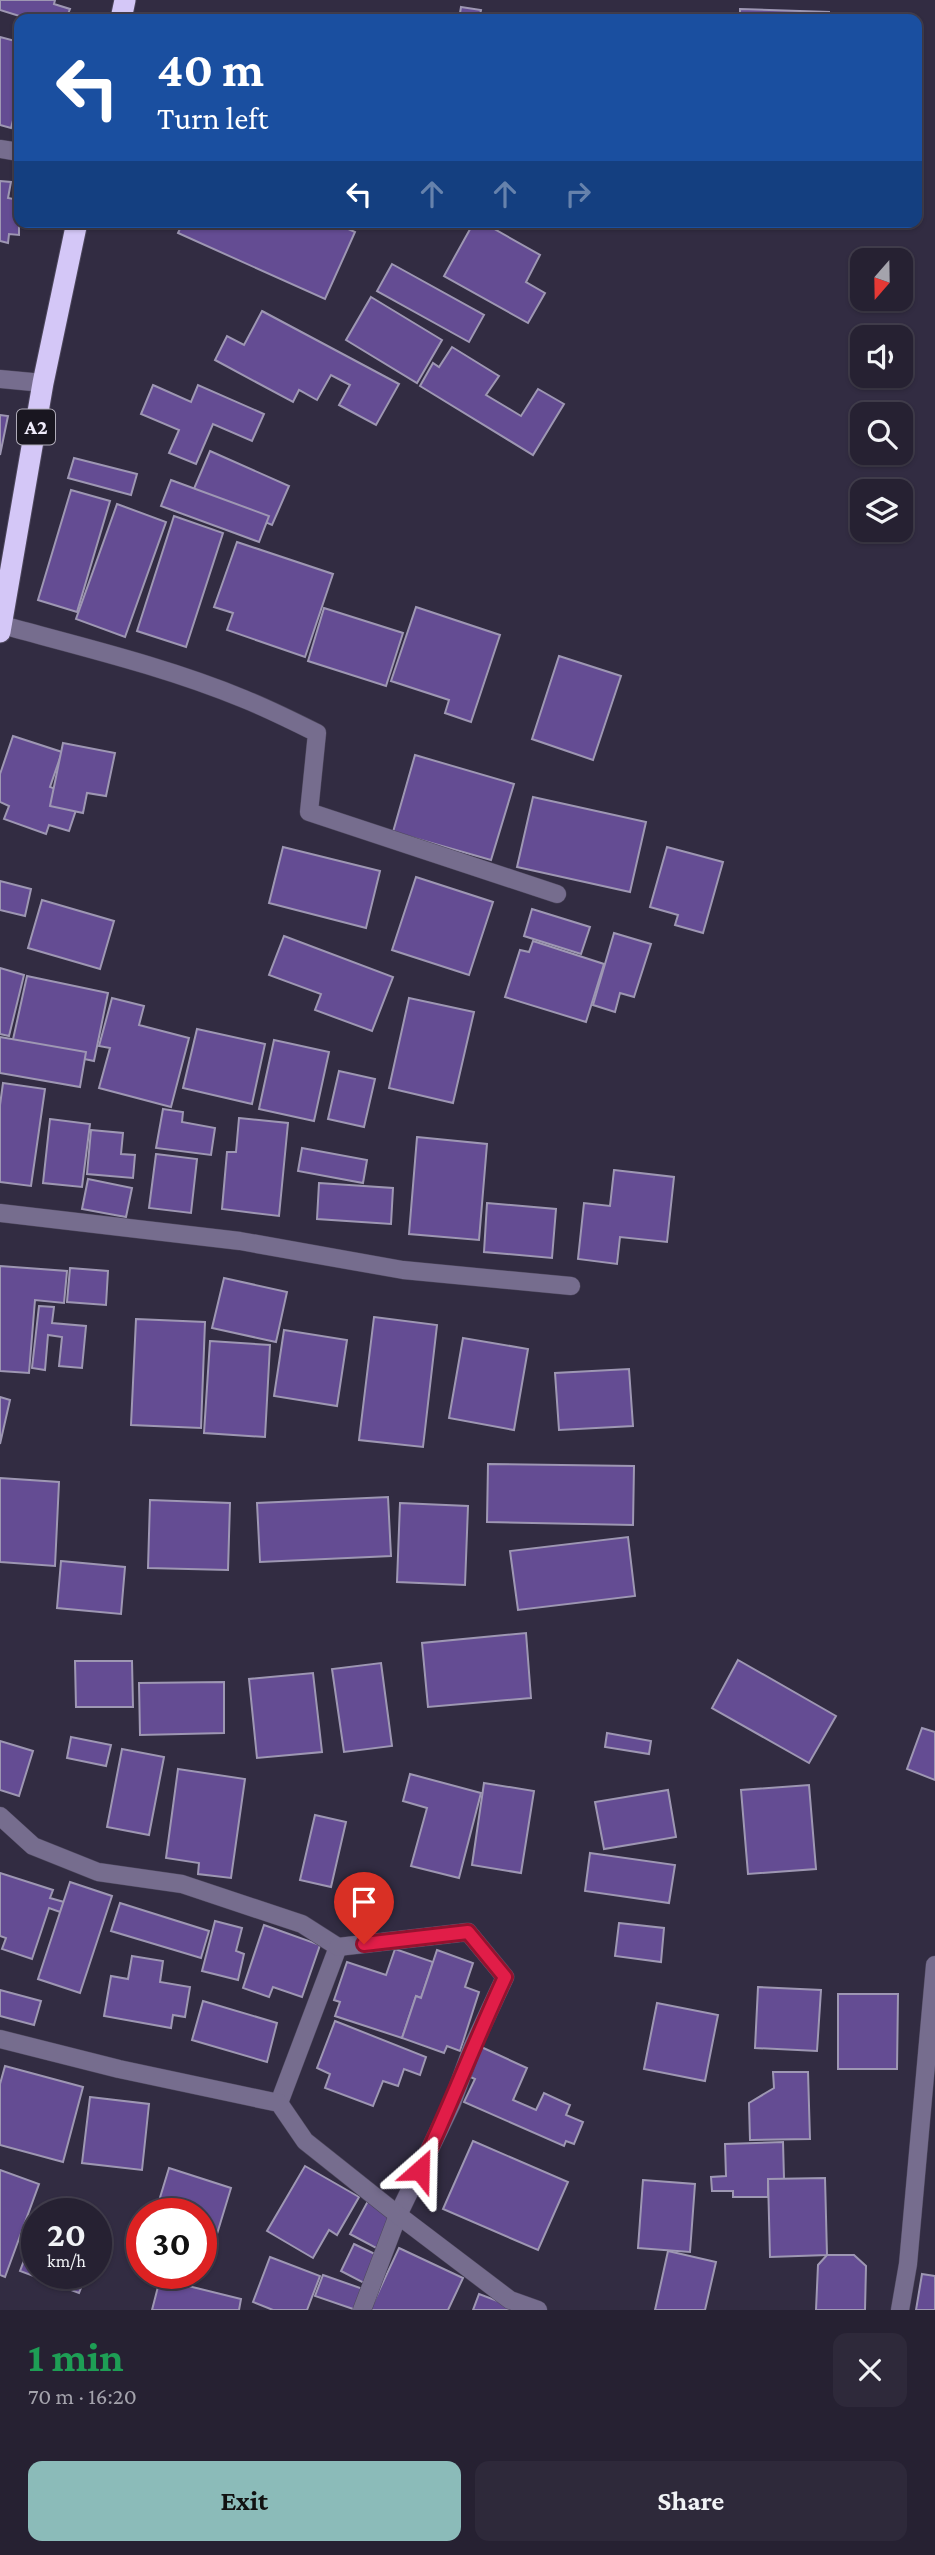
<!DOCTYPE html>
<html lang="en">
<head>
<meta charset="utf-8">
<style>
  body { margin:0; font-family:"Crimson Pro",serif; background:#2e293a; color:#f1f3f6; height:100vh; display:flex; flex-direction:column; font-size:26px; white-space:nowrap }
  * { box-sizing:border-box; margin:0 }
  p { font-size:23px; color:#a4a3ac }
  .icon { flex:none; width:38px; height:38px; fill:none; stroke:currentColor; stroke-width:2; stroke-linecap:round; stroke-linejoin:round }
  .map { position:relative; height:2310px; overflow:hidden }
  .side { display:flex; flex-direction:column; background:#262132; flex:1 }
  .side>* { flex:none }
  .hud { position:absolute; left:14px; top:14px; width:908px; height:214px; border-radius:14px; box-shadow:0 2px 5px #0004,0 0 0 2px #423e4d; background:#1a4fa0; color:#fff; overflow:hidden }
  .needle { width:46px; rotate:200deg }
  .buttons { position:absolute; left:850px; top:248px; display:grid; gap:14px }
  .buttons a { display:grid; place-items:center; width:63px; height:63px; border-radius:14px; background:#262132; box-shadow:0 2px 5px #0004,0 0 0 2px #423e4d; font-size:35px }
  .speed { position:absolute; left:21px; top:2198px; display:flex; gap:14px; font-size:35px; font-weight:700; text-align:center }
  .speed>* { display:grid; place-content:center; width:91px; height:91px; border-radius:50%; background:#262132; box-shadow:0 2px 5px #0004,0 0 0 2px #423e4d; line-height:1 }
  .speed small { font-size:18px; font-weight:400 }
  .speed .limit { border:10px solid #d22; background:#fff; color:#111 }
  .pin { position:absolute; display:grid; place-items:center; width:60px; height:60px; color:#fff; margin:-72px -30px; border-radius:50% 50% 50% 0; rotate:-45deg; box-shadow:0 0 7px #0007 }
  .pin .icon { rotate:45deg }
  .me { position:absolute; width:77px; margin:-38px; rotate:25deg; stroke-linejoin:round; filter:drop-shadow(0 0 5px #0008) }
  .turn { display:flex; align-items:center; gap:24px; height:147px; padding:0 28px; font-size:32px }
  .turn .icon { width:91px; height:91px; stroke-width:2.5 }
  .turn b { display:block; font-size:49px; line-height:60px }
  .lanes { display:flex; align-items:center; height:66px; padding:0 28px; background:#0003; justify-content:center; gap:35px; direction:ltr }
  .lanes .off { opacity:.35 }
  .round { display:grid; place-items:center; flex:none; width:74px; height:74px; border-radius:14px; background:#2e293a }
  .head { display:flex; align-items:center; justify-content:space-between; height:119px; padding:0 28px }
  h1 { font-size:42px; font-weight:700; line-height:52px; color:#1e9e55 }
  .action { display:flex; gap:14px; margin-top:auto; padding:14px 28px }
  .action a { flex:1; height:80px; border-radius:14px; background:#8bbbb9; color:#111; font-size:28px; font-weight:700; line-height:80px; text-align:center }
  .action a+a { background:#2e293a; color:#f1f3f6 }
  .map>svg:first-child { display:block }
  .building { fill:#644c93; stroke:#9e97b3; stroke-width:2 }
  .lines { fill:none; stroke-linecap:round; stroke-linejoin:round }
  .minor-casing { stroke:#4d475c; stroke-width:19 }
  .highway-casing { stroke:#4d475c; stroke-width:23 }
  .minor { stroke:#766d8e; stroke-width:18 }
  .highway { stroke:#d4c7f7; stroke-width:21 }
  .route-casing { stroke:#92132f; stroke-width:18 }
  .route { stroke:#e11d48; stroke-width:12 }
  .labels { text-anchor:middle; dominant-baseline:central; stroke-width:7; stroke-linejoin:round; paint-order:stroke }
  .shield { fill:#191620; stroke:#b0acb9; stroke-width:2 }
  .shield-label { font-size:21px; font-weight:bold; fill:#f0ecfb }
</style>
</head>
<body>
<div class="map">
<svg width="935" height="2310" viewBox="0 0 935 2310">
  <rect width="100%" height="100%" fill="#322c42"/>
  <!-- building -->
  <g class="building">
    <polygon points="0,0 55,0 54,4 70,9 66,19 29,19 0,10"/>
    <polygon points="461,7 481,10 479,19 459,19"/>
    <polygon points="740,9 829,12 829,19 740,19"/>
    <polygon points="157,14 179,19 156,19"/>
    <polygon points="0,37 19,42 19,97 11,128 0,125"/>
    <polygon points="0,181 11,182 8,198 19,200 19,235 9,234 8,243 0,241"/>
    <polygon points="183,222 333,222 355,232 325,299 178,233"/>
    <polygon points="474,222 482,222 540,255 526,282 545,293 528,323 444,276"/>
    <polygon points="392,264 484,315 469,342 377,291"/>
    <polygon points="371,297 442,340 417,383 346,340"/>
    <polygon points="262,311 399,384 376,425 339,405 350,385 331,375 317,400 299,390 293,402 215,360 227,336 244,345"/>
    <polygon points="452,347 499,376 486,395 521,416 538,389 564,404 533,455 420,386 433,363 439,367"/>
    <polygon points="153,385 191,402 198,385 264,414 252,441 213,424 196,464 169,453 179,430 141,414"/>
    <polygon points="0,415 8,416 0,455"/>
    <polygon points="210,451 289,486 272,525 193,491"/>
    <polygon points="74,458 137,474 131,495 68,478"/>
    <polygon points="171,480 269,516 259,542 161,506"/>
    <polygon points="71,490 110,501 77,612 38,600"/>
    <polygon points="117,504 166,522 125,637 76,619"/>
    <polygon points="174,516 223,533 186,647 137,631"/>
    <polygon points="237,542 333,574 305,657 227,630 233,613 214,607"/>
    <polygon points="416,607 500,635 471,722 445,713 449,700 391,681"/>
    <polygon points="324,608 403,633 386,686 308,661"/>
    <polygon points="559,656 621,676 593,760 532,739"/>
    <polygon points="13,736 62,752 50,787 80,798 69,831 49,825 46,834 4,819 9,806 0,802 0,774"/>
    <polygon points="63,743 115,753 106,796 87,793 83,813 50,806"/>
    <polygon points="415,755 514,784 491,860 393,832"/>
    <polygon points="533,797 646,822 630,892 517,867"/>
    <polygon points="283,847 380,871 366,928 269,903"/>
    <polygon points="667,847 723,862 703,933 675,925 678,915 650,907"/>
    <polygon points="416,877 493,902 469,975 392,950"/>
    <polygon points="0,881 31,889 25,916 0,910"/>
    <polygon points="42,900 114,921 100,969 28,948"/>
    <polygon points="532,909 590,927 581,954 524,936"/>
    <polygon points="614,933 651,944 634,997 620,993 615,1012 593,1005"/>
    <polygon points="284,936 393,977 372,1031 315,1010 321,994 269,975"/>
    <polygon points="533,941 604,964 586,1022 505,997 520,950 529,952"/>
    <polygon points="0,968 24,975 9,1036 0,1034"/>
    <polygon points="27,976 108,993 94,1061 12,1044"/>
    <polygon points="112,998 144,1006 139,1025 189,1038 171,1107 99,1088 110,1048 99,1046"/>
    <polygon points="409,998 474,1012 453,1103 389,1088"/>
    <polygon points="197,1029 265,1044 252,1104 183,1088"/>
    <polygon points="0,1037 86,1052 80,1087 0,1073"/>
    <polygon points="274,1040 329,1052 314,1121 259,1109"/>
    <polygon points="339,1071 375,1079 364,1127 328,1119"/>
    <polygon points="3,1083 45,1089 31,1186 0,1182 0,1105"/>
    <polygon points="163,1109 183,1112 182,1122 215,1128 211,1155 156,1148"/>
    <polygon points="239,1118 288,1123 279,1216 222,1209 227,1152 236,1152"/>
    <polygon points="50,1119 90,1124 82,1187 43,1183"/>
    <polygon points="91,1130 123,1133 121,1154 135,1155 133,1178 87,1174"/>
    <polygon points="417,1137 487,1144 479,1240 409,1234"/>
    <polygon points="302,1148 367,1160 363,1183 298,1171"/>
    <polygon points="156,1154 197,1159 191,1213 149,1208"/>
    <polygon points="614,1170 674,1177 667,1242 620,1237 617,1264 578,1259 584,1203 610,1206"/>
    <polygon points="88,1179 132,1188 126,1217 82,1209"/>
    <polygon points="319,1183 393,1188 391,1224 317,1219"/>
    <polygon points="487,1203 556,1209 552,1258 484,1252"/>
    <polygon points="0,1266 67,1271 64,1303 35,1300 29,1373 0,1371"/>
    <polygon points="70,1268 108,1271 106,1305 67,1302"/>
    <polygon points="224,1278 287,1292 276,1342 212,1328"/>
    <polygon points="39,1306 54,1307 52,1323 86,1326 82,1368 59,1366 62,1337 48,1335 45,1370 32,1368"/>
    <polygon points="374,1317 437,1325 423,1447 359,1440"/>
    <polygon points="136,1319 205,1322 201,1428 131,1425"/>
    <polygon points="284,1330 347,1340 337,1406 274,1396"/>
    <polygon points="463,1338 528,1349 514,1430 449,1418"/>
    <polygon points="210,1341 270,1345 265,1437 204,1433"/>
    <polygon points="629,1369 633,1426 559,1430 555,1373"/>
    <polygon points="0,1397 10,1400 0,1444"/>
    <polygon points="488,1464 634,1466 633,1525 487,1522"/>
    <polygon points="0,1478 59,1482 55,1566 0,1562"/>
    <polygon points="388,1497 391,1556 260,1562 257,1503"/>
    <polygon points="150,1500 230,1503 228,1570 148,1568"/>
    <polygon points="400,1503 468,1506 465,1585 397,1582"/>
    <polygon points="628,1537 635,1596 518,1610 510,1551"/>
    <polygon points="61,1561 125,1567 121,1614 57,1608"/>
    <polygon points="526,1633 531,1698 428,1707 422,1643"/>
    <polygon points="738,1660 836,1716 809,1763 712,1708"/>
    <polygon points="75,1661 132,1661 133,1707 76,1707"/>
    <polygon points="381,1663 392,1746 344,1752 332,1669"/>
    <polygon points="313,1673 322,1752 257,1758 249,1679"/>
    <polygon points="224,1682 224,1733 140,1735 139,1683"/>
    <polygon points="922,1728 935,1732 935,1780 907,1769"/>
    <polygon points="607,1733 651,1741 649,1754 605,1747"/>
    <polygon points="71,1737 111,1745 106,1766 67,1758"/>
    <polygon points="0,1741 33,1751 19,1796 0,1790"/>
    <polygon points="122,1749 164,1757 149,1835 107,1827"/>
    <polygon points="178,1769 245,1779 231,1878 198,1874 199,1863 166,1858"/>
    <polygon points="410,1774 481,1793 459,1878 411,1866 427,1808 403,1801"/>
    <polygon points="484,1783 534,1791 521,1873 472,1865"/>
    <polygon points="809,1785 816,1869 748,1874 741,1790"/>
    <polygon points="668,1790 676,1837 604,1849 595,1802"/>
    <polygon points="315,1815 346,1822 331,1887 300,1880"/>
    <polygon points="590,1853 675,1865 669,1903 585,1891"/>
    <polygon points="0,1873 53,1890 50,1898 64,1902 60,1912 49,1908 32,1959 2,1949 6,1938 0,1936"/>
    <polygon points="70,1882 112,1896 80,1993 38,1979"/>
    <polygon points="120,1903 209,1931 201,1958 111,1931"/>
    <polygon points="215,1921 242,1928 236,1951 244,1954 238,1980 202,1971"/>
    <polygon points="619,1923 664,1928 661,1962 615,1956"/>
    <polygon points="264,1925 320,1945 302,1997 273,1987 269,1997 243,1988"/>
    <polygon points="395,1949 433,1962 421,1998 416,1996 402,2038 335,2016 340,2002 334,2000 347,1962 386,1975"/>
    <polygon points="437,1950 473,1963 465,1987 479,1992 460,2051 447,2046 444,2053 402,2038 416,1996 421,1998"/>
    <polygon points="132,1956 163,1961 160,1982 190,1987 185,2017 173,2015 171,2028 104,2016 111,1976 128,1979"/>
    <polygon points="758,1987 821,1990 817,2051 755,2048"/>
    <polygon points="0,1990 41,2001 34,2025 0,2016"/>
    <polygon points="838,1994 898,1994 897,2069 838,2069"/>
    <polygon points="203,2001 277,2023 267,2062 192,2040"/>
    <polygon points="657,2003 718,2015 705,2081 644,2069"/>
    <polygon points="335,2021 426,2057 420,2075 404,2069 398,2086 383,2081 373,2106 325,2088 330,2074 317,2068"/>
    <polygon points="479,2046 527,2068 513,2100 536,2110 544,2093 570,2105 566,2115 583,2122 574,2144 566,2141 564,2146 464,2102 475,2079 466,2075"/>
    <polygon points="5,2066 83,2087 63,2162 0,2145 0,2084"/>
    <polygon points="773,2072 808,2072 810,2139 750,2140 749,2103 774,2088"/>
    <polygon points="90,2097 149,2104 142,2170 82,2163"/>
    <polygon points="473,2141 568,2182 538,2250 443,2209"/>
    <polygon points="783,2142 784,2179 768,2179 768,2197 733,2197 733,2191 712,2191 711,2177 726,2176 725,2144"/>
    <polygon points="305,2166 359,2197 337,2235 329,2230 313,2258 267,2231"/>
    <polygon points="169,2168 231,2188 217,2234 201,2228 201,2214 155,2214"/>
    <polygon points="0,2170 39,2184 5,2277 0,2275"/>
    <polygon points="825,2178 827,2255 770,2257 768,2179"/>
    <polygon points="643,2180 695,2184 690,2252 638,2248"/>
    <polygon points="368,2201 396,2216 378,2249 350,2234"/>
    <polygon points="45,2206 66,2214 42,2214"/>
    <polygon points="96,2226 104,2229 96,2249"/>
    <polygon points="37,2227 37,2273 87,2273 79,2293 20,2271"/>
    <polygon points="354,2244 377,2255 364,2283 341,2271"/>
    <polygon points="399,2248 463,2278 448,2310 370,2310"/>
    <polygon points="668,2251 716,2262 705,2310 655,2310"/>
    <polygon points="827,2255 854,2255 866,2266 865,2310 816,2310 818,2265"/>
    <polygon points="270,2257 320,2276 307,2310 273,2310 253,2302"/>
    <polygon points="922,2274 935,2276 935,2310 916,2310"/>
    <polygon points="323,2275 363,2289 356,2310 315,2296"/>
    <polygon points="160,2279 241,2299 239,2310 152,2310"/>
    <polygon points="479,2294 516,2308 515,2310 473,2310"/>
  </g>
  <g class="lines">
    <defs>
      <g id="minor">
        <polyline points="0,149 19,152"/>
        <polyline points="0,379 43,383"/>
        <path d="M 2,625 C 82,647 167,667 244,699 C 269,709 293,721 317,733 L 309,812 L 557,894"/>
        <polyline points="0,1213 240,1241 403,1270 571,1286"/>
        <polyline points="0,1816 33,1846 98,1872 182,1884 302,1924 338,1947 279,2103"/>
        <polyline points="338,1947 468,1932 505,1977 472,2048 452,2103 398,2215 362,2310"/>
        <polyline points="0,2039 119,2069 279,2103 305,2141 398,2215 510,2300 538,2310"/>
        <polyline points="900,2310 908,2264 935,1965"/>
      </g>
      <g id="highway">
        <polyline points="121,19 125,0"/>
        <polyline points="0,632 43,383 77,222"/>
      </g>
    </defs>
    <!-- minor casing -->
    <use href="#minor" class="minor-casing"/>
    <!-- highway casing -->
    <use href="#highway" class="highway-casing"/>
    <!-- minor -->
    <use href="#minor" class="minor"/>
    <!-- highway -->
    <use href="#highway" class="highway"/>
  </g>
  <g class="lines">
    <defs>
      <path id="route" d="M 364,1944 L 468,1932 L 505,1977 C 475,2041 450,2107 420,2170"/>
    </defs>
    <!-- route casing -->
    <use href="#route" class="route-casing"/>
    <!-- route -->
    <use href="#route" class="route"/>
  </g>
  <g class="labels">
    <!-- shield labels -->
    <rect class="shield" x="17" y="409.5" width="38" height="35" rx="5"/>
    <g class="shield-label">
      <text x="36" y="427">A2</text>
    </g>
  </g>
</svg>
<div class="buttons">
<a><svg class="needle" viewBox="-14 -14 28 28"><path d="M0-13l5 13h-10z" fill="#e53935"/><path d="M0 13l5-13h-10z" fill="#a4a3ac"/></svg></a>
<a><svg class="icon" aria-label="sound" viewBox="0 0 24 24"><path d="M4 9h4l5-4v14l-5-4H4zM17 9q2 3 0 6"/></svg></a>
<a><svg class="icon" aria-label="search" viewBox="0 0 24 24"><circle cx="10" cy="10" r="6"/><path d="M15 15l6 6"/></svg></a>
<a><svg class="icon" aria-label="layers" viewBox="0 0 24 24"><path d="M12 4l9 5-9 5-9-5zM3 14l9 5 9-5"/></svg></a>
</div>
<div class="speed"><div>20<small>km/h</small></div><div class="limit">30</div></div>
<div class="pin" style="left:364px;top:1944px;background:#d93025"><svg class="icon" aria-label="arrive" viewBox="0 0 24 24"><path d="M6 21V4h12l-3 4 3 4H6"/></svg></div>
<svg class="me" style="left:420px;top:2170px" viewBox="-20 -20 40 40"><path d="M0-17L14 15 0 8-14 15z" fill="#e11d48" stroke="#fff" stroke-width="4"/></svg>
<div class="hud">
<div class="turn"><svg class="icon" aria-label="left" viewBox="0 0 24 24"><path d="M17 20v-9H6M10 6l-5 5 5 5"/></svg><div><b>40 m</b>Turn left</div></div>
<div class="lanes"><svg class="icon" aria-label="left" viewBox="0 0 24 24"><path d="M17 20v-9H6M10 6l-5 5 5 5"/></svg><svg class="icon off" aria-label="ahead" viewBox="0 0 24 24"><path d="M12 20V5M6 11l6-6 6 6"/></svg><svg class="icon off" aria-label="ahead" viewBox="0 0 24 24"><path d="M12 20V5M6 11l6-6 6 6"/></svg><svg class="icon off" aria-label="right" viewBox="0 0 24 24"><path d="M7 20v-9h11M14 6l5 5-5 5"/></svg></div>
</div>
</div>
<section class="side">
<div class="head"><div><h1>1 min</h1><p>70 m · 16:20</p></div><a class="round"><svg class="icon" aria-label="close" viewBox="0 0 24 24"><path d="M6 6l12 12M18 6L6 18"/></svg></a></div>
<div class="action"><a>Exit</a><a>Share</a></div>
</section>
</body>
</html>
